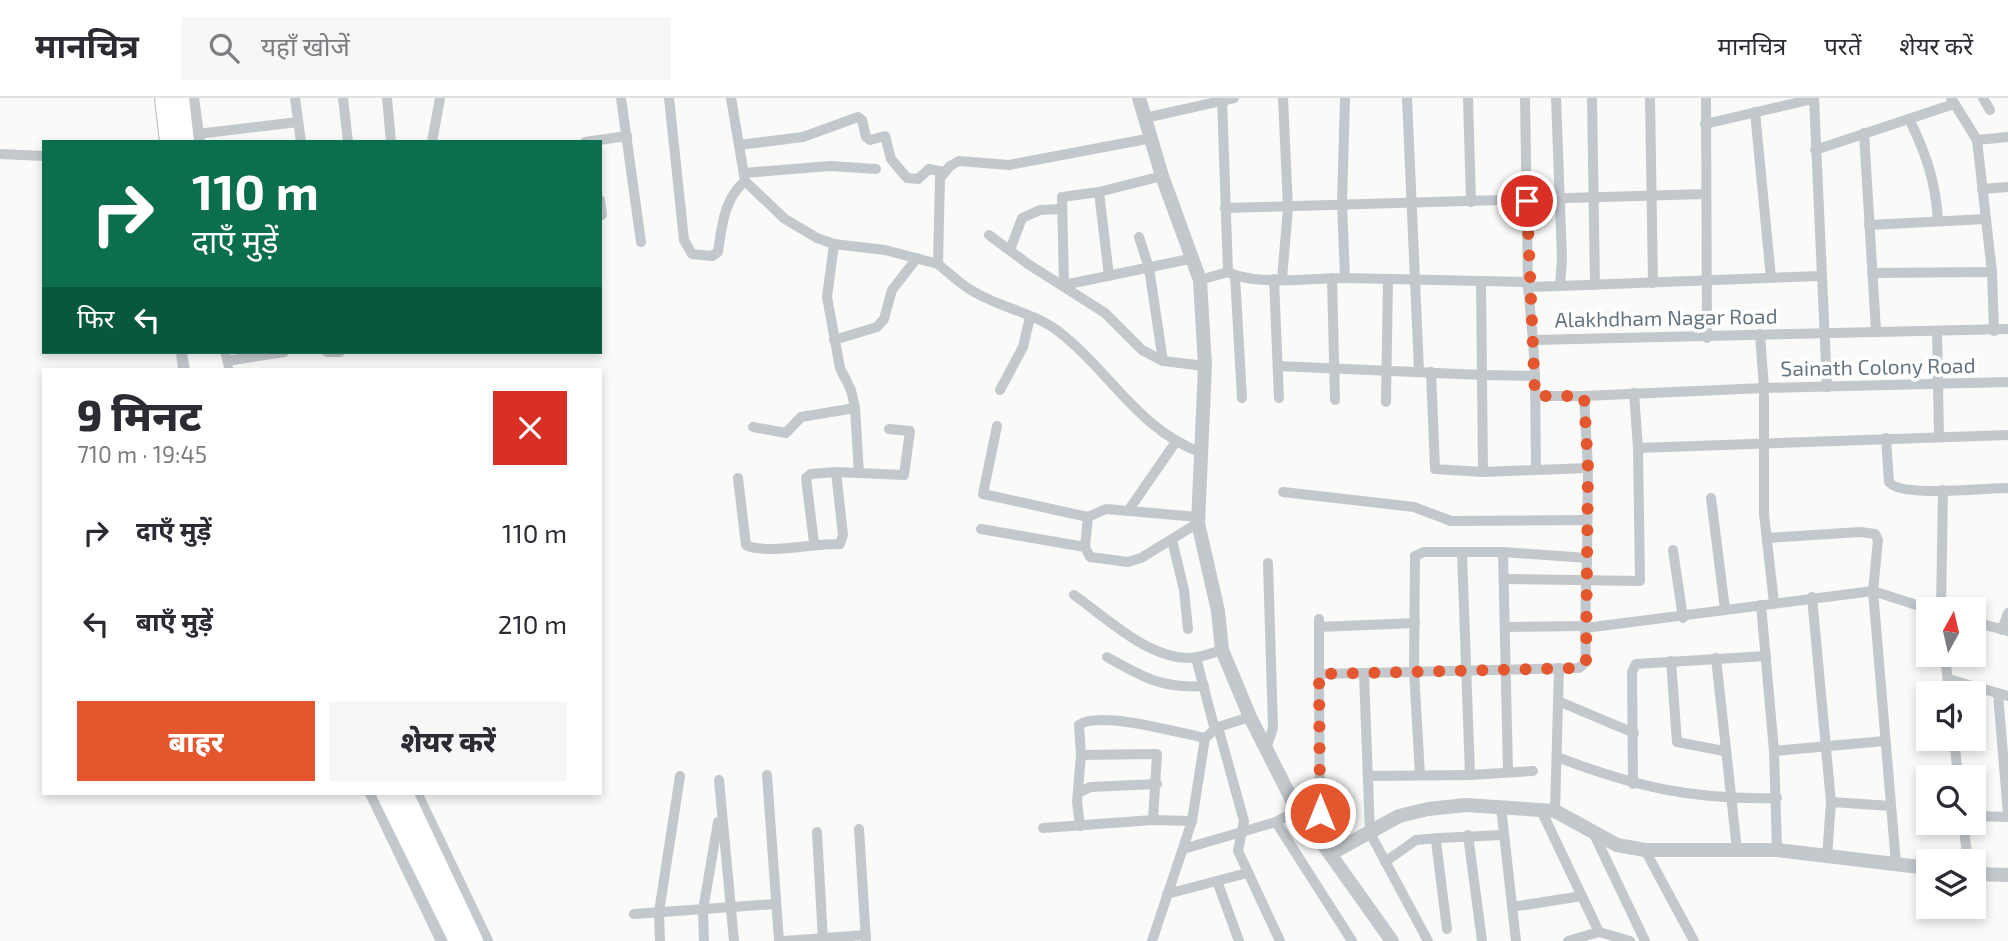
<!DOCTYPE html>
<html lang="hi">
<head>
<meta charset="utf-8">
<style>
  body { margin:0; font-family:"Exo 2","Noto Sans Devanagari",sans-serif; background:#f7f7f7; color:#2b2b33; height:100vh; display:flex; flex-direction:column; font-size:26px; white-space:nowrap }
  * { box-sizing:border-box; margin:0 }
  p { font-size:23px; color:#7c7c81 }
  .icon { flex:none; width:38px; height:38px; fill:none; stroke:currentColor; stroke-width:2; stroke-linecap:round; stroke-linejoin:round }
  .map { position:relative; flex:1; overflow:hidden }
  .details { position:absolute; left:42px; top:270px; width:560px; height:427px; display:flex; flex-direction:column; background:#fff; border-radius:0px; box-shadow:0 4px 10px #0003 }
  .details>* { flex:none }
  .banner { position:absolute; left:42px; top:42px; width:560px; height:214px; border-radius:0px; box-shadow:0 4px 10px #0003; background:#0b6e4f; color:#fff; overflow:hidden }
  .needle { width:46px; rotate:8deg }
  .fabs { position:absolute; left:1916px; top:499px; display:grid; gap:14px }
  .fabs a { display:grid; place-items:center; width:70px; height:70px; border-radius:0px; background:#fff; box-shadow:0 4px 10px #0003; font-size:35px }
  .pin { position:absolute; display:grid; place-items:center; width:60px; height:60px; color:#fff; margin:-30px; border:4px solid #fff; border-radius:50%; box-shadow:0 2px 7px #0007 }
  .me { position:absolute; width:77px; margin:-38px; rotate:0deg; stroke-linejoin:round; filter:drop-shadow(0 0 5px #0008) }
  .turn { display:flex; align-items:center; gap:24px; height:147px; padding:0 35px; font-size:32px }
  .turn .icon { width:91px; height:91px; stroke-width:2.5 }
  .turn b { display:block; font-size:49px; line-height:60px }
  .then { display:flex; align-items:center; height:66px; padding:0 35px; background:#0003; gap:14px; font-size:26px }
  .round { display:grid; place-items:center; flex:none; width:74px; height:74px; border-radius:0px; background:#f7f7f7 }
  .headline { display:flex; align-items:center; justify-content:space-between; height:119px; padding:0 35px }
  h1 { font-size:42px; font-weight:800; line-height:52px }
  .button { display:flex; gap:14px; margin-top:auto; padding:14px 35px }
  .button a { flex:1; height:80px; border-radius:0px; background:#e4572e; color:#fff; font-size:28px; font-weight:800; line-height:80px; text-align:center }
  .button a+a { background:#f7f7f7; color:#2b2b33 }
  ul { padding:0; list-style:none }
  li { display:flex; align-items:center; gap:21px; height:91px; padding:0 35px }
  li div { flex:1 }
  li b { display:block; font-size:26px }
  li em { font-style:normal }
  header { display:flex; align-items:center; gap:42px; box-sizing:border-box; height:98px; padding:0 35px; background:#fff; border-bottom:2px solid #e1e1e2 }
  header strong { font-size:33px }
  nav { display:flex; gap:38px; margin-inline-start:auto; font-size:24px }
  .search { width:490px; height:63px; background:#f7f7f7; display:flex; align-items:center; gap:18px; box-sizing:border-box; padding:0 24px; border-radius:0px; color:#7c7c81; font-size:26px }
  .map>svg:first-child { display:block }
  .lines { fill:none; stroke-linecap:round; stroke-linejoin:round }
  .primary-casing { stroke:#b5babe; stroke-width:20 }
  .minor { stroke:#c3c8cc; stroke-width:10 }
  .tertiary { stroke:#c3c8cc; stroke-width:14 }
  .primary { stroke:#fff; stroke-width:18 }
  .route { stroke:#e4572e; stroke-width:12; stroke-dasharray:0 21.6 }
  .labels { text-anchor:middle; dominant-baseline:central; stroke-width:7; stroke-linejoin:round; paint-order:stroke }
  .street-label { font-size:21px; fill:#657683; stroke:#fff }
</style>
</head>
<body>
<header>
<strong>मानचित्र</strong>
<div class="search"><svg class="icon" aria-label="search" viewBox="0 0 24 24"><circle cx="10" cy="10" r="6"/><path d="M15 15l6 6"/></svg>यहाँ खोजें</div>
<nav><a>मानचित्र</a><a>परतें</a><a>शेयर करें</a></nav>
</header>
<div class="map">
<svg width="2008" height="843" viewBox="0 0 2008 843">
  <rect width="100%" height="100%" fill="#fafaf8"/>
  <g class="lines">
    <defs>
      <g id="primary">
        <polyline points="164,0 169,44"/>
        <polyline points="180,0 185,44"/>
        <polyline points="196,254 199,271"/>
        <polyline points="211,254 215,271"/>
        <polyline points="385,695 458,843"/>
        <polyline points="404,695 474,843"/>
      </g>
    </defs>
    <!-- primary casing -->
    <use href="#primary" class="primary-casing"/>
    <!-- minor -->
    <g class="minor">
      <polyline points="295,0 301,44"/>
      <polyline points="343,0 348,44"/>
      <polyline points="387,0 391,44"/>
      <polyline points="621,0 641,144"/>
      <path d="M 669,0 L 684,142 L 692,156 L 712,158 L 718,154 C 722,127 724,101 745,83"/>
      <polyline points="731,0 745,83 785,121 817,140 834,146 885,152 938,166 940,80 950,68 959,63 1009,67 1152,40"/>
      <polyline points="1222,0 1228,174"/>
      <polyline points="1407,0 1419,273"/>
      <polyline points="1468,0 1471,104"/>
      <polyline points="1525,0 1528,189"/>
      <polyline points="1592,0 1595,187"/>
      <polyline points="1650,0 1653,185"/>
      <polyline points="1706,0 1707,240"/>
      <polyline points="1814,0 1827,289"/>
      <polyline points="1951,0 1977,42 1992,174 1994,233"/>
      <polyline points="1983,0 1990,12"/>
      <polyline points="1755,14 1771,180"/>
      <polyline points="1145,20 1234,0"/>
      <path d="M 1909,21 C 1926,55 1936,85 1938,123"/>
      <polyline points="1705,26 1813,1"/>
      <polyline points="1864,35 1876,233"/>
      <polyline points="197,36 298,24"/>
      <polyline points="1977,42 2008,39"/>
      <polyline points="432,44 440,0"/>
      <polyline points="585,44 627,38"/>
      <polyline points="739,47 803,39 858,19 862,22 866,39 870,42 885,38 891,61 907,80 918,81 929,71 943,74"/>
      <polyline points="1815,52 1954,6"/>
      <polyline points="0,56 44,58"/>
      <polyline points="744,75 830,68 876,71"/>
      <polyline points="1162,78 1099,94 1062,99 1064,187 1194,160"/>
      <polyline points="1982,91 2008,89"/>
      <polyline points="1099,94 1109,178"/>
      <polyline points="600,102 602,117"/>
      <polyline points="1225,110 1706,96"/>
      <polyline points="1869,127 1986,121"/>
      <polyline points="989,137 1028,166 1105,215 1142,252 1163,263 1205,268"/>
      <polyline points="1139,139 1149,170 1163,263"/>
      <polyline points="1010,152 1022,120 1040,112 1062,111"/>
      <path d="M 938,166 C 950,176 962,188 976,195 C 1002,210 1034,215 1058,233 C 1111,274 1137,331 1202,355"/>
      <polyline points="1872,175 1992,174"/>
      <polyline points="1235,178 1242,300"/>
      <polyline points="1332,180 1335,302"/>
      <polyline points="1345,180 1530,184"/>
      <polyline points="1274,181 1279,300"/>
      <polyline points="1282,181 1288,110 1283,0"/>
      <path d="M 1200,182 L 1228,174 C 1255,188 1313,180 1345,180 L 1342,105 L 1345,0"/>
      <polyline points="1560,188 1820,178"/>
      <polyline points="1937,233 1939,338"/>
      <polyline points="834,242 877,229 884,221 892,192 917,160"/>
      <polyline points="1533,242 1528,189 1560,188 1562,161 1556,0"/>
      <polyline points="327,254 340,254"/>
      <polyline points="220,264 284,254"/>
      <polyline points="1278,268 1482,277 1481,183"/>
      <polyline points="1431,274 1435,371 1483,374"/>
      <polyline points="1535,278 1536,372"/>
      <polyline points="1000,292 1023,249 1030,219"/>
      <polyline points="1634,295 1638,350 2008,337"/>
      <polyline points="1535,298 1584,298"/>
      <polyline points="1386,304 1388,181"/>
      <polyline points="997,328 983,396 1088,419 1085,449 1090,459 1128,464 1141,460 1198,425"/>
      <polyline points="753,329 786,335 801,319 855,310"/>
      <path d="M 1886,340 L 1889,384 C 1900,400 1986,390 2008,390"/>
      <polyline points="1588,370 1584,298 1764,290 1760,236"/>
      <polyline points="859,375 904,377 910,333 889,331"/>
      <path d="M 738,380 L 746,447 C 766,457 815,445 840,446 L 843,437 L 836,374 L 859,375 L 855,310 L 851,292 L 840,270 L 827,199 L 834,146"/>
      <polyline points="1283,394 1414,409 1451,423 1587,422"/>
      <polyline points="1711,400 1725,511"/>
      <polyline points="1128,413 1175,345"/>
      <polyline points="1088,419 1106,411 1198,419"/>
      <polyline points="981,431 1085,449"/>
      <polyline points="1767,440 1860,434 1875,436 1878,442 1873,493 1896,766"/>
      <polyline points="1172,442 1184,492 1188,531"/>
      <polyline points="814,445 806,380 811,376 836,374"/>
      <polyline points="1673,452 1683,520"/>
      <polyline points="1503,454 1508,674"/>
      <polyline points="1462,455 1470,677 1533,673"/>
      <polyline points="1587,460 1585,530 1873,493 1929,511"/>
      <polyline points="1506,481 1640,483 1638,350"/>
      <path d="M 1074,497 C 1108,521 1147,560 1190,560 C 1200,560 1212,555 1222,552"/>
      <polyline points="1812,499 1831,704 1827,759"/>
      <polyline points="1774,505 1764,416 1764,290 2008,284"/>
      <polyline points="1761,507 1774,653 1777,752"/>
      <polyline points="1941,511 1943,392"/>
      <polyline points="1974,524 2008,533"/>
      <polyline points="1319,529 1415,525"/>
      <polyline points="1506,529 1585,528"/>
      <polyline points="2002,532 2008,515"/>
      <polyline points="1945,556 1949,595"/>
      <path d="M 1107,559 C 1143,579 1161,591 1204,588"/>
      <polyline points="1196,560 1215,632"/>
      <polyline points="1716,560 1737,752"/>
      <polyline points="1671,563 1677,644 1724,653"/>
      <polyline points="1319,576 1319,521"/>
      <polyline points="1364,576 1370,735 1428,843"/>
      <polyline points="1948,581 2008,598"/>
      <polyline points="1998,596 2008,716"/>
      <polyline points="1558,603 1634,635"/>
      <polyline points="1218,629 1244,723 1238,753 1280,843"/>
      <polyline points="1954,640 1958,679"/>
      <polyline points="1266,651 1273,630 1268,465"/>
      <polyline points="1774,653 1885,643"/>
      <path d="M 1557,659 C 1636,689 1692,702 1777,700"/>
      <polyline points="767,677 779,843"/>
      <polyline points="1420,677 1414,573 1415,458 1424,454 1503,454 1587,460 1588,370 1483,374 1482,277 1535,278 1533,242 2008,231"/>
      <polyline points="1368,678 1470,677"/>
      <polyline points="719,682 734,843"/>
      <polyline points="1633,686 1632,574 1636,566 1766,558"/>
      <polyline points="1080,694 1090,689 1157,686"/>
      <polyline points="1831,704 1891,708"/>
      <polyline points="1501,709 1516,843"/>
      <polyline points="1540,710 1599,834 1568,843"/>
      <polyline points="1298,712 1276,724 1352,843"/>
      <polyline points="1555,713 1559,570"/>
      <polyline points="1974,718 2008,719"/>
      <path d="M 1153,722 L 1157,656 L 1081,657 L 1079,627 C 1098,612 1180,635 1205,640"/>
      <polyline points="1963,724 1968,763"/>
      <polyline points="1080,728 1077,704 1081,657"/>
      <polyline points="1043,730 1153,722 1192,723"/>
      <polyline points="859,731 866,843"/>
      <polyline points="817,734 823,843"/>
      <polyline points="1593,734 1645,843"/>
      <polyline points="1468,737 1482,843"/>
      <polyline points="1320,743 1319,576 1579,570 1586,564 1585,530"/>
      <polyline points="1183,751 1276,724"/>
      <polyline points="1645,752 1694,843"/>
      <polyline points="1385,764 1416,742 1439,740"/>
      <polyline points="1217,783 1239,843"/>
      <polyline points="1167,796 1247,775"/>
      <polyline points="1512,809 1582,798"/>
      <polyline points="634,816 776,806"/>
      <polyline points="1447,831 1436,743 1439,740 1502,737"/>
      <polyline points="1599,834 1630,843"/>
      <polyline points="660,843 659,814 680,678"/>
      <polyline points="704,843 703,812 718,724"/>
      <polyline points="784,843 866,837"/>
      <polyline points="1152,843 1192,723 1205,640 1218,629 1250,619"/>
    </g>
    <!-- tertiary -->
    <g class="tertiary">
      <polyline points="192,0 198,44"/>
      <polyline points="1139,0 1162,78 1200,182 1205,268 1198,425 1218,513 1222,552 1250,619 1293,704 1392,843"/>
      <polyline points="183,254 185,271"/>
      <polyline points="223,254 226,271"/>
      <polyline points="372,695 443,843"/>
      <polyline points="415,695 486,843"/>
      <polyline points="1330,756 1399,718 1428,711 1466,707 1555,713 1617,747 1645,752 1777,752 1928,770"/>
      <polyline points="1974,776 2008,777"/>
    </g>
    <!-- primary -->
    <use href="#primary" class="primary"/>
  </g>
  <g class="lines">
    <!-- route -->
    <polyline class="route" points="1320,715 1319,576 1579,570 1586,564 1588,370 1584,298 1535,298 1527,103"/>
  </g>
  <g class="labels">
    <!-- street labels -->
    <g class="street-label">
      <text transform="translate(1666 219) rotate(-1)">Alakhdham Nagar Road</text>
      <text transform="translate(1878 268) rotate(-1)">Sainath Colony Road</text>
    </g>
  </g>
</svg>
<div class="fabs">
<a><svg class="needle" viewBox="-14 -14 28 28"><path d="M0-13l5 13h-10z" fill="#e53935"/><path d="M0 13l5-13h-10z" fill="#7c7c81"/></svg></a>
<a><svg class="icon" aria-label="sound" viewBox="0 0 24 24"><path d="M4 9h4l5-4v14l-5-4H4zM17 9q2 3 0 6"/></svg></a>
<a><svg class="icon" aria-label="search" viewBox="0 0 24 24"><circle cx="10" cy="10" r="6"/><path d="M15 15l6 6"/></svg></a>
<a><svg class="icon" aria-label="layers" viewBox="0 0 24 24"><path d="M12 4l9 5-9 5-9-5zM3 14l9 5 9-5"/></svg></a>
</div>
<div class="pin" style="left:1527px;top:103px;background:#d93025"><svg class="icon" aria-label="arrive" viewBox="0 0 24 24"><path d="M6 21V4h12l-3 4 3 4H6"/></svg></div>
<svg class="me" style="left:1320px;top:715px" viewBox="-20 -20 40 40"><circle r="17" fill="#e4572e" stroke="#fff" stroke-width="3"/><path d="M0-11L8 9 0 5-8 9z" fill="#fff"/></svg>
<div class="banner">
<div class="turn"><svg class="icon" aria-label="right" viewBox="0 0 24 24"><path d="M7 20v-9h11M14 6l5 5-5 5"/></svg><div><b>110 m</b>दाएँ मुड़ें</div></div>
<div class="then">फिर<svg class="icon" aria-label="left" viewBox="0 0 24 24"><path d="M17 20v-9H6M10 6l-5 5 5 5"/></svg></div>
</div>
<section class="details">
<div class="headline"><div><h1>9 मिनट</h1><p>710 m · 19:45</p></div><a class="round" style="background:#d93025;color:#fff"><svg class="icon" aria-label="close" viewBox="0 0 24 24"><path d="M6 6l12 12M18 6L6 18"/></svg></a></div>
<ul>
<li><svg class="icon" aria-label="right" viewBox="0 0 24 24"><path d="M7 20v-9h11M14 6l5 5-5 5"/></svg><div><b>दाएँ मुड़ें</b></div><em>110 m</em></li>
<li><svg class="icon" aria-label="left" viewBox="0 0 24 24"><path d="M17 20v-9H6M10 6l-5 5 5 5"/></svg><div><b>बाएँ मुड़ें</b></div><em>210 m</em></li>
</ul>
<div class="button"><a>बाहर</a><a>शेयर करें</a></div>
</section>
</div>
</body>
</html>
